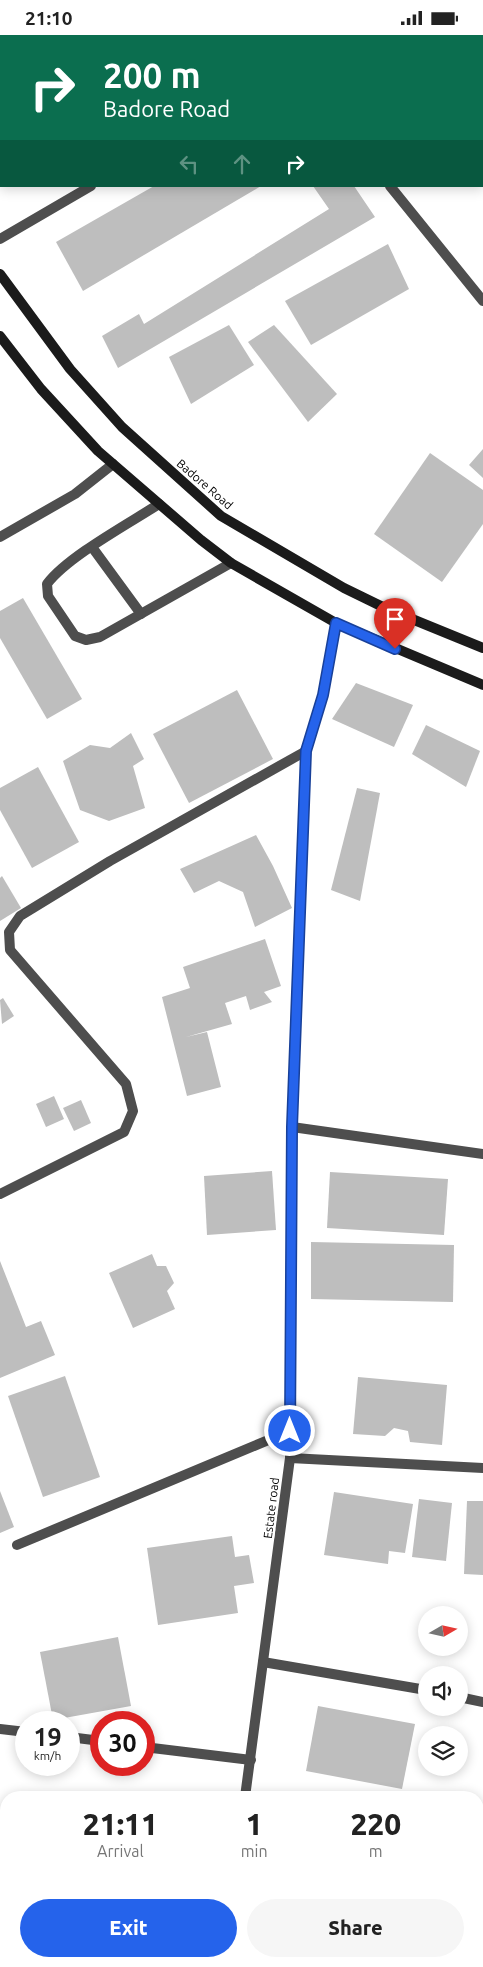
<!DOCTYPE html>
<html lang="en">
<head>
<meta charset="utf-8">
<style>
  body { margin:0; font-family:Ubuntu,sans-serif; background:#f6f6f6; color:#222; height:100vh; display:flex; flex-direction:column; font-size:19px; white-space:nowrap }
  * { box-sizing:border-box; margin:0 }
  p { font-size:16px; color:#767676 }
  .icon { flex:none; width:28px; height:28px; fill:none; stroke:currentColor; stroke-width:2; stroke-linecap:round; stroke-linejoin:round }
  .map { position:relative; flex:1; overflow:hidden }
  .side { position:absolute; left:0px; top:1756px; width:484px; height:176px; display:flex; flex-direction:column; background:#fff; border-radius:20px 20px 0 0; box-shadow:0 2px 12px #0003 }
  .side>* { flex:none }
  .top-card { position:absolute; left:0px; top:0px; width:484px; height:152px; box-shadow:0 2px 12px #0003; background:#0b6e4f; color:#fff; overflow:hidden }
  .needle { width:32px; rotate:81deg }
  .tools { position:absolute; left:418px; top:1571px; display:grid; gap:10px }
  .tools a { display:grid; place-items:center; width:50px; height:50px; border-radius:50%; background:#fff; box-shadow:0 2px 12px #0003; font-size:25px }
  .speed { position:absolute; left:15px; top:1676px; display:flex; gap:10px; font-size:25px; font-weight:700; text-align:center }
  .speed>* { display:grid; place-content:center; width:65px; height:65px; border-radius:50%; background:#fff; box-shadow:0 2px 12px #0003; line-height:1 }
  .speed small { font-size:12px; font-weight:400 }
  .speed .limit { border:8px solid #d22; background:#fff; color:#111 }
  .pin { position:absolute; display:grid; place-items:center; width:42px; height:42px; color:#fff; margin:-51px -21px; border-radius:50% 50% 50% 0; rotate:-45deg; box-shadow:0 0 5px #0007 }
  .pin .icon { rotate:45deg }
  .me { position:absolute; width:55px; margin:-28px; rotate:0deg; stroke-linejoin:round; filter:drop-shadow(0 0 4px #0008) }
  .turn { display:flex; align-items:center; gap:18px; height:105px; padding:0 20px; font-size:22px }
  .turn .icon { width:65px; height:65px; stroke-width:2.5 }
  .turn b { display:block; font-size:35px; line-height:42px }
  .lanes { display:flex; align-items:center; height:48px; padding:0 20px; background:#0003; justify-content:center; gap:25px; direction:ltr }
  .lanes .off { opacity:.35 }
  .eta { display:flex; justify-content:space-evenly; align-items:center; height:85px; text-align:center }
  .eta b { font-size:30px; font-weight:800; line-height:35px }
  .primary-button { display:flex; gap:10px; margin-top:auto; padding:10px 20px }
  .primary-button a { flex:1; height:58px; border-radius:30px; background:#2563eb; color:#fff; font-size:20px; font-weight:800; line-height:58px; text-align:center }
  .primary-button a+a { background:#f6f6f6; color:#222 }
  .status { display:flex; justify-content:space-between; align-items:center; height:35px; padding:0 25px; background:#fff; direction:ltr }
  .status svg { height:14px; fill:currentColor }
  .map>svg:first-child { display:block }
  .building { fill:#bebebe }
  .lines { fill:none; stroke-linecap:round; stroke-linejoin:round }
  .lane { stroke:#4e4e4e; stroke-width:10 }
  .street { stroke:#4e4e4e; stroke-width:10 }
  .secondary { stroke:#1b1b1b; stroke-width:10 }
  .route-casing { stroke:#184099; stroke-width:12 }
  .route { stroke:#2563eb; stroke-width:9 }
  .labels { text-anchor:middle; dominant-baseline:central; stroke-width:4.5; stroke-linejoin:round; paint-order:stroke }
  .street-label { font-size:12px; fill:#000; stroke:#fff }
</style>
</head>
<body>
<div class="status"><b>21:10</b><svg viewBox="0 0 49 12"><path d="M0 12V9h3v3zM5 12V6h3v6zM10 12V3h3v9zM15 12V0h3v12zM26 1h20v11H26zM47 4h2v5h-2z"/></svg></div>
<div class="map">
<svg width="483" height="1932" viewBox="0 0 483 1932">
  <rect width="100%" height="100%" fill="#fff"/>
  <!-- building -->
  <g class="building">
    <polygon points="154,151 261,151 83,256 56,207"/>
    <polygon points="313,151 354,151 375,182 118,333 102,301 139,279 144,289 329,174"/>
    <polygon points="388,209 409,254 311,310 285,266"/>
    <polygon points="229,290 254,330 191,369 169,322"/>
    <polygon points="274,290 337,359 308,387 248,307"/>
    <polygon points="483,414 483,443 469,430"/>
    <polygon points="430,418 483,455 483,489 442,547 374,499"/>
    <polygon points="23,563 82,664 47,684 0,603 0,576"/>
    <polygon points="356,648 413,670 394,712 332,684"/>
    <polygon points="237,655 273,724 189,768 153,699"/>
    <polygon points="426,690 480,716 466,752 412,719"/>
    <polygon points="131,698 144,724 133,731 145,773 109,786 80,775 63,726 90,710 110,713"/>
    <polygon points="38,732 79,807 32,833 0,775 0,753"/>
    <polygon points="357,753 380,758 360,866 331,855"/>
    <polygon points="256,800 273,831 292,873 255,892 243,857 219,846 194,858 180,834"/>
    <polygon points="2,841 21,873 0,886 0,843"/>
    <polygon points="265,904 281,951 264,957 272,967 250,975 246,961 225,968 232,989 186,1002 207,997 221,1052 187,1061 162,962 190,953 183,932"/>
    <polygon points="3,963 14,981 2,989 0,965"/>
    <polygon points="54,1061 64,1084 46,1092 36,1069"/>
    <polygon points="81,1065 91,1088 74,1096 63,1073"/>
    <polygon points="272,1136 276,1195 207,1200 204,1141"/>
    <polygon points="330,1137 448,1144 444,1200 327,1193"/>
    <polygon points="311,1207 454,1210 453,1267 311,1264"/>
    <polygon points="152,1219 157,1231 166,1231 174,1248 167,1256 175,1274 133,1293 109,1238"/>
    <polygon points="0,1226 26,1292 41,1286 55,1320 0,1343"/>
    <polygon points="65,1341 100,1442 43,1462 8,1361"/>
    <polygon points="358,1342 447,1350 442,1410 410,1407 408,1396 394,1393 385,1401 353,1399"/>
    <polygon points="0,1456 14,1492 0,1498"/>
    <polygon points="334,1457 413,1469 405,1518 389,1516 388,1529 324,1520"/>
    <polygon points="419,1464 452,1468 446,1526 412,1522"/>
    <polygon points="467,1466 483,1466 483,1540 464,1539"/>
    <polygon points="232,1501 235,1522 249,1520 254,1548 234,1551 238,1578 158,1590 147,1513"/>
    <polygon points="118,1602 131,1671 53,1685 40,1617"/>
    <polygon points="318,1671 415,1689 402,1754 306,1736"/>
    <polygon points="298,1757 322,1762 297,1762"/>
    <polygon points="95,1760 118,1761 118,1762 95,1762"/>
    <polygon points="75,1926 192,1926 191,1932 74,1932"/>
    <polygon points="286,1926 358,1926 358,1932 285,1932"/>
    <polygon points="362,1926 405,1926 404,1932 361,1932"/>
  </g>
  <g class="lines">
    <!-- lane -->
    <g class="lane">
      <path d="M 159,469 C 128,489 67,522 47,549 L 48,561 L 75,601 L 86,605 L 100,602 L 231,528"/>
      <polyline points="92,512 141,579"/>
    </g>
    <!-- street -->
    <g class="street">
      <polyline points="283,0 284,1"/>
      <polyline points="357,1 359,0"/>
      <polyline points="390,151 483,266"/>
      <polyline points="0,204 91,151"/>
      <polyline points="0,502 75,459 113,429"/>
      <polyline points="292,1092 483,1119"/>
      <polyline points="0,1159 124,1097 133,1076 126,1049 10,915 9,897 20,881 110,826 306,716"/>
      <polyline points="290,1423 483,1433"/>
      <polyline points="17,1510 290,1396"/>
      <polyline points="263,1627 426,1655"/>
      <polyline points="459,1662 483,1667"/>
      <polyline points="0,1694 26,1697"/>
      <polyline points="69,1702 101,1706"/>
      <polyline points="144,1712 251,1725"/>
      <polyline points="245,1762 290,1423 292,1092 306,716 323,660 336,588"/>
      <polyline points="218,1932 219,1926"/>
    </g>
    <!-- secondary -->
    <g class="secondary">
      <polyline points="0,239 70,334 122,392 221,481 344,553 385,573 483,613"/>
      <polyline points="0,301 41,354 98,416 201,505 231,528 336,588 483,650"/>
    </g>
  </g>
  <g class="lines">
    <defs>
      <polyline id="route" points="290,1396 292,1092 306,716 323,660 336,588 395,614"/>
    </defs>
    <!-- route casing -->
    <use href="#route" class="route-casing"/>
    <!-- route -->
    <use href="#route" class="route"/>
  </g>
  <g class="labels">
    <!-- street labels -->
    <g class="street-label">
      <text transform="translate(205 449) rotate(41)">Badore Road</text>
      <text transform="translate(271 1473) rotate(-83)">Estate road</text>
    </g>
  </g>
</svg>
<div class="tools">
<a><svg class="needle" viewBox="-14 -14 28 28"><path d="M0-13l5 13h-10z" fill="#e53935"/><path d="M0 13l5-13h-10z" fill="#767676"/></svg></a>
<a><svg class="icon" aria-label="sound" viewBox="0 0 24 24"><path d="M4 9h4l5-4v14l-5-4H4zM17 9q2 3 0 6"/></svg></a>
<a><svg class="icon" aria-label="layers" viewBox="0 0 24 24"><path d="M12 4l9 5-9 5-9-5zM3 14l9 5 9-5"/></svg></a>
</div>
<div class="speed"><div>19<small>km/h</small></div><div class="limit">30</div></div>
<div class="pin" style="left:395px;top:614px;background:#d93025"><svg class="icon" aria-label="arrive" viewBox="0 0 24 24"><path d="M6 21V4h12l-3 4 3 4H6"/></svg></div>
<svg class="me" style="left:290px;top:1396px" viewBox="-20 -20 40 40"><circle r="17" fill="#2563eb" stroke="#fff" stroke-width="3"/><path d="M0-11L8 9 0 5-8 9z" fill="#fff"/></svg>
<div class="top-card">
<div class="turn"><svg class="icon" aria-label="right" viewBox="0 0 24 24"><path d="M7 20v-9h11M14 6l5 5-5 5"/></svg><div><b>200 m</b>Badore Road</div></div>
<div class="lanes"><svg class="icon off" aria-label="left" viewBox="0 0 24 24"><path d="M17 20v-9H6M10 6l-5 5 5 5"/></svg><svg class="icon off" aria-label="ahead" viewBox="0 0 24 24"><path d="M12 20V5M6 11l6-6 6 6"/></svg><svg class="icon" aria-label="right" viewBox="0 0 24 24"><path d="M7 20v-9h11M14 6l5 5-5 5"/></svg></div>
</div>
<section class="side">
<div class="eta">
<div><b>21:11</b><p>Arrival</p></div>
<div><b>1</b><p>min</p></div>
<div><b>220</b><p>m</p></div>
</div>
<div class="primary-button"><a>Exit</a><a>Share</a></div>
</section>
</div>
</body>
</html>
